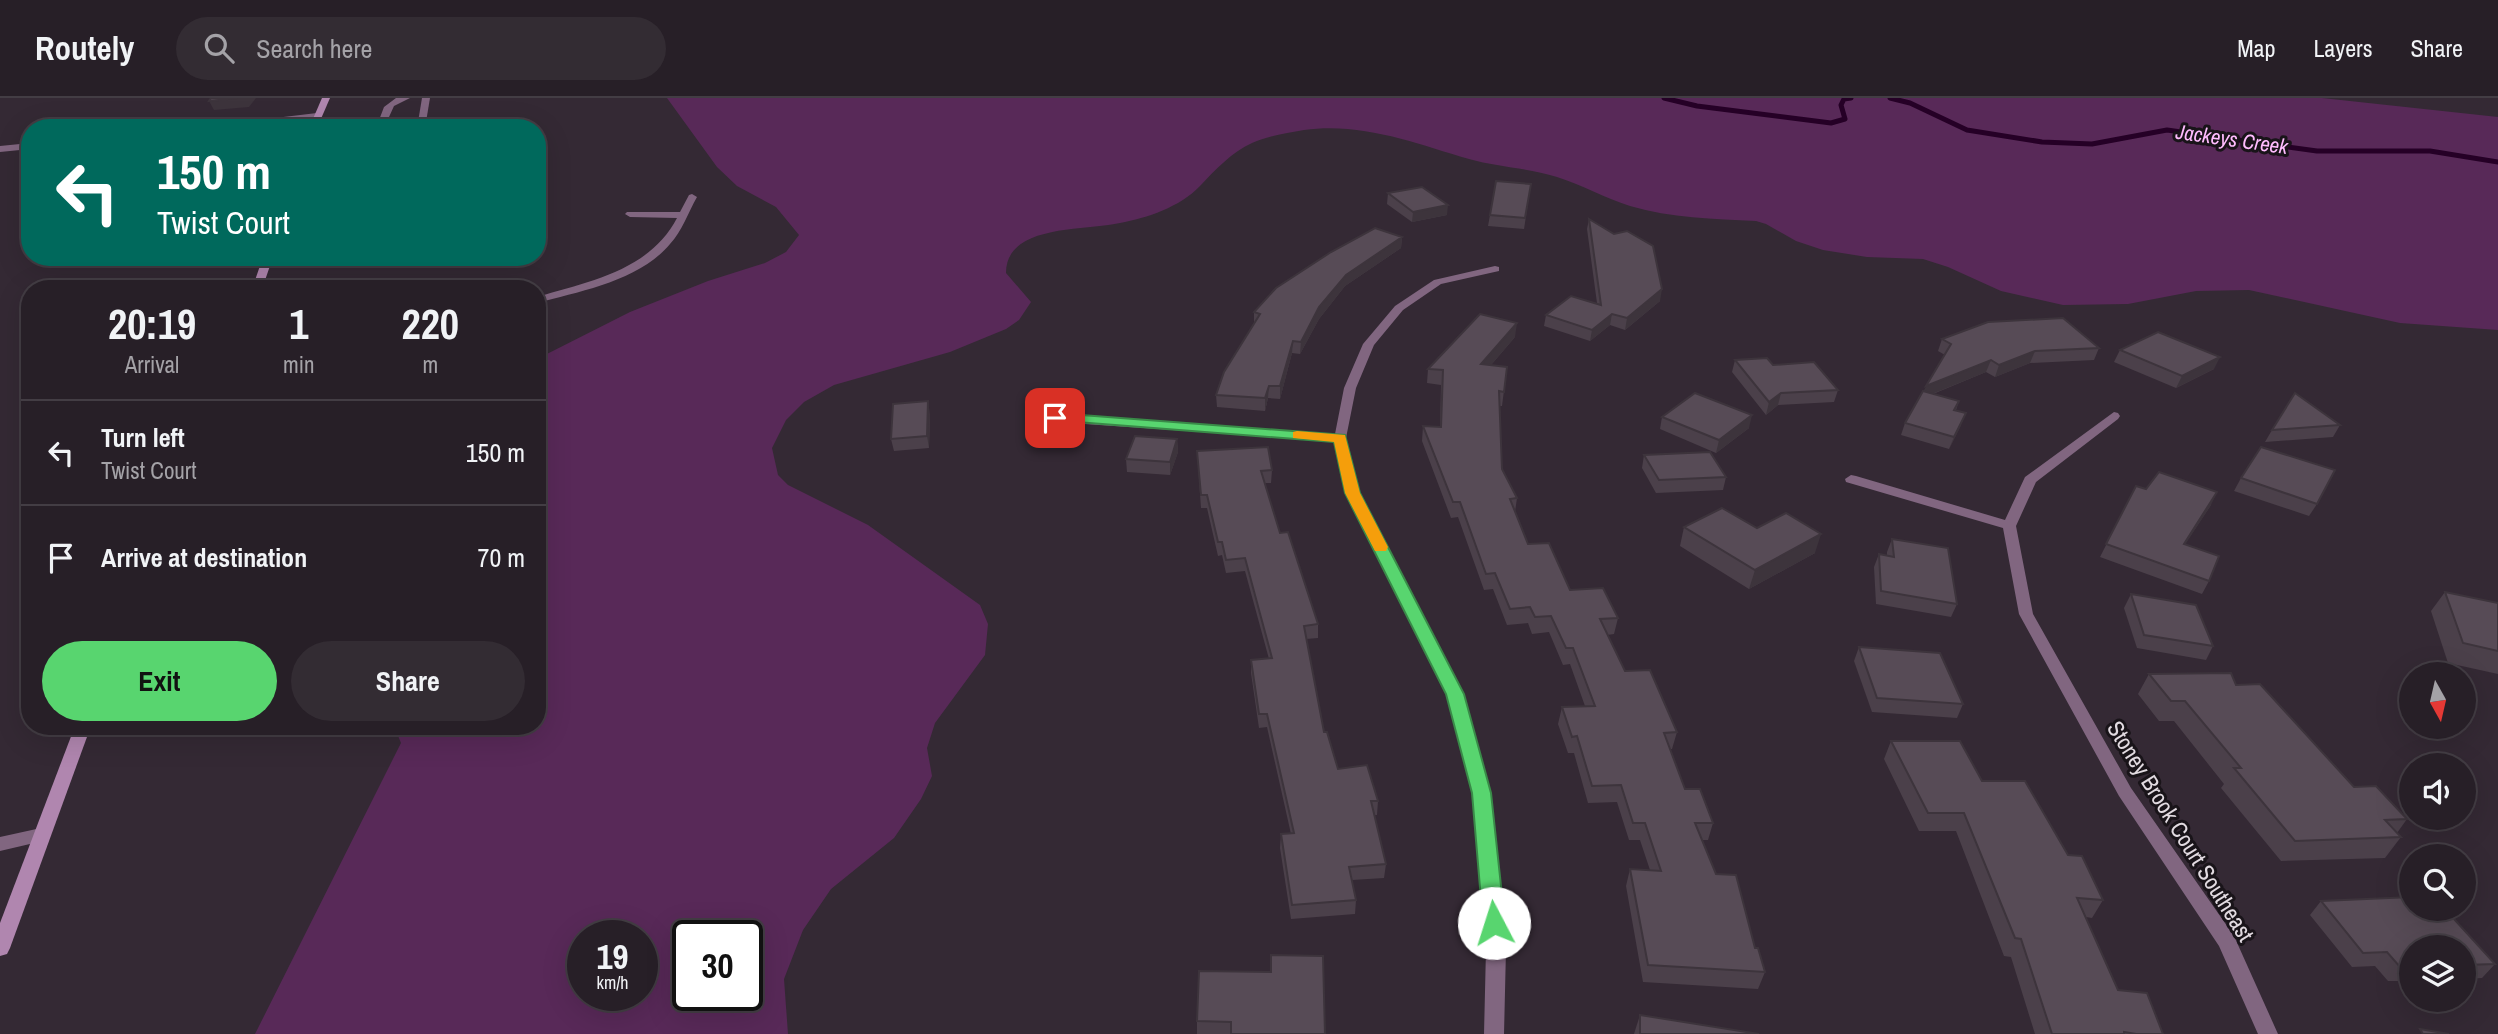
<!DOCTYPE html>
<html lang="en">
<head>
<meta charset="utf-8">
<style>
  body { margin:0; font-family:"Archivo Narrow",sans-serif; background:#332c33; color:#f1f3f6; height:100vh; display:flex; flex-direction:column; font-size:26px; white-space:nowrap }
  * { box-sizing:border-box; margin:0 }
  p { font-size:23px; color:#a4a2a7 }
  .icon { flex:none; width:38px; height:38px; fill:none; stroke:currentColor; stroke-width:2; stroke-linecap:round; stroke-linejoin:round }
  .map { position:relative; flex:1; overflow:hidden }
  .side { position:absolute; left:21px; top:182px; width:525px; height:455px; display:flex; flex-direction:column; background:#271f27; border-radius:28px; box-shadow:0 7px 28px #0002,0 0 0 2px #433d44 }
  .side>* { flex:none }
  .hud { position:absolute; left:21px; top:21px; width:525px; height:147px; border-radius:28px; box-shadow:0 7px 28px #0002,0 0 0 2px #433d44; background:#00695c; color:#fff; overflow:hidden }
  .needle { width:46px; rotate:172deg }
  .buttons { position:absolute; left:2399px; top:564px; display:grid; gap:14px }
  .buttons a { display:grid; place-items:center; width:77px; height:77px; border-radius:50%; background:#271f27; box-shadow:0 7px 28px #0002,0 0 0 2px #433d44; font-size:35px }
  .speed { position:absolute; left:567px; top:822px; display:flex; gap:14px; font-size:35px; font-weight:700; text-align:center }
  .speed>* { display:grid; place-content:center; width:91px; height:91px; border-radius:50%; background:#271f27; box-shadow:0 7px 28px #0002,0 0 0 2px #433d44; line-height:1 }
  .speed small { font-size:18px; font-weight:400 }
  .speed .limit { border:4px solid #111; border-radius:10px; background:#fff; color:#111 }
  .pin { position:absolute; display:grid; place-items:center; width:60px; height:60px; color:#fff; margin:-30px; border-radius:14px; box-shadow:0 4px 10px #0006 }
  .me { position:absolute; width:77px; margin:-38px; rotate:355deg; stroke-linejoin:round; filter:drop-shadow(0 0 5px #0008) }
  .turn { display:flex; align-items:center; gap:24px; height:147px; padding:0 21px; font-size:32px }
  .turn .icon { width:91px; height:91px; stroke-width:2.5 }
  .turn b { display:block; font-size:49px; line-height:60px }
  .eta { display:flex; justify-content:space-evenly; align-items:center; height:119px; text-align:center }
  .eta b { font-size:42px; font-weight:700; line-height:49px }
  .action { display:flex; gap:14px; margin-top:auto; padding:14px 21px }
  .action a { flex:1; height:80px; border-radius:42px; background:#58d56f; color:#111; font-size:28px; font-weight:700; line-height:80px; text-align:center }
  .action a+a { background:#332c33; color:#f1f3f6 }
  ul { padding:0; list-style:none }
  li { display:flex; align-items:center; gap:21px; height:105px; padding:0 21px; border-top:2px solid #433d44 }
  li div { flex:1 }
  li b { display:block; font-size:26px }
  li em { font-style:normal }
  header { display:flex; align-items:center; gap:42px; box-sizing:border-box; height:98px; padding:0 35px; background:#271f27; border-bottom:2px solid #433d44 }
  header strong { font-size:33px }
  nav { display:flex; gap:38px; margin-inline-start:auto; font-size:24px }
  .search { width:490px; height:63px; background:#332c33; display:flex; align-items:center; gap:18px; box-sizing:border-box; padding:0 24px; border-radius:38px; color:#a4a2a7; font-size:26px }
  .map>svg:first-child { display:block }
  .green { fill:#582958; fill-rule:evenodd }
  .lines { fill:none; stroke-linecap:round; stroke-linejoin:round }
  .stream { stroke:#250026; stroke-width:5 }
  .lane { fill:#816680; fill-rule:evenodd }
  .street { fill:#816680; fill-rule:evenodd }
  .secondary { fill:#b086af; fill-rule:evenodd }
  .wall { fill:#4b404a }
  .shaded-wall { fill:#3d343c }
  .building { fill:#574b56; stroke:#3d343c; stroke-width:2 }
  .route { fill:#58d56f; stroke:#398a48; stroke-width:2 }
  .slow { fill:#f59e0b }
  .labels { text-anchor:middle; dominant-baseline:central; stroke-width:6; stroke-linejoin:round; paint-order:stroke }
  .far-water-label { font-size:21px; font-style:italic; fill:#ffbcfe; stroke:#191419 }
  .street-label { font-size:23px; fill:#e2dbe1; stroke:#191419 }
</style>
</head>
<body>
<header>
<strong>Routely</strong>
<div class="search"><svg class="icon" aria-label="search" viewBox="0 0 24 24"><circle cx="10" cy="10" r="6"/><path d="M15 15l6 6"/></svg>Search here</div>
<nav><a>Map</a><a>Layers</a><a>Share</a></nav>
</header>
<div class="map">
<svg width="2498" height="936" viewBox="0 0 2498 936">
  <rect width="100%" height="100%" fill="#342934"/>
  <!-- green -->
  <path class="green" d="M 667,0 L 2322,0 L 2498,19 L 2498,232 L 2400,225 L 2249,192 L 2196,193 L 2128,206 L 2063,207 L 2001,193 L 1948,169 L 1923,161 L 1867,159 L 1823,152 L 1796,143 L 1766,126 L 1756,123 C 1714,121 1671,120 1630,108 C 1605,100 1582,87 1557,79 C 1528,70 1497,69 1469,61 C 1414,45 1362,24 1304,32 C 1287,35 1268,38 1252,45 C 1232,54 1215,72 1200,88 C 1180,109 1147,120 1120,125 C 1084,133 1006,126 1006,175 L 1031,204 L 1019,222 L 1006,231 L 950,254 L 834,287 L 804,304 L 786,322 L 772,350 L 778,377 L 788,387 L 868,427 L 980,507 L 988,526 L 985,557 L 935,625 L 927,650 L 932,678 L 921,701 L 894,740 L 831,791 L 803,832 L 784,881 L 788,936 L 255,936 L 401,645 L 394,628 L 537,628 L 537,261 L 630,214 L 708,183 L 765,165 L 786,154 L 799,137 L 776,109 L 737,88 L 717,69 ZM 583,838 L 642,838 L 642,898 L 583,898 ZM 747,838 L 747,898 L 688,898 L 688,838 Z"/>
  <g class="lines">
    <!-- stream -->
    <g class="stream">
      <polyline points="1664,0 1697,8 1831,25 1845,21 1841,7 1844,1 1851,0"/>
      <polyline points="1890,0 1910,5 1967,32 2042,44 2092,46 2167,32 2317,53 2430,53 2498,64"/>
    </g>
    <!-- lane -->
    <path class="lane" d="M 692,96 L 697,99 C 688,115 682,133 670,146 C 639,183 581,193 537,205 L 537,199 C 590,183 649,173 677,120 L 630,119 L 625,116 L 627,114 L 680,114 L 689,97 Z"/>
    <!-- street -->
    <g class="street">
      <polygon points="396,0 410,0 394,8 384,30 376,30 384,9"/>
      <polygon points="422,0 430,0 425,30 417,30"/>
      <polygon points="317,15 321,17 320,19 222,30 193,30"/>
      <polygon points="30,45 30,51 0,54 0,48"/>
      <polygon points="1495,168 1499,169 1499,173 1441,186 1403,212 1374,247 1356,290 1346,340 1359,395 1463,596 1490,695 1506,851 1504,936 1484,936 1486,851 1474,695 1447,596 1345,395 1335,343 1055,324 1049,320 1055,316 1335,336 1344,290 1363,246 1395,208 1434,182"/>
      <polygon points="2114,314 2118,315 2120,318 2118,321 2036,384 2016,428 2033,516 2131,690 2234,838 2278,936 2258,936 2219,848 2119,698 2019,516 2003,430 1846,384 1845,381 1851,377 1856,378 2005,422 2025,379"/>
      <polygon points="41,730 47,732 50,737 47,742 0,753 0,739"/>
    </g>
    <!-- secondary -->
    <g class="secondary">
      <polygon points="322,0 330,0 317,30 309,30"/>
      <polygon points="263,159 273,159 262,191 252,191"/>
      <polygon points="75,628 91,628 10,850 7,856 0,858 0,825"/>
    </g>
  </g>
  <!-- wall -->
  <g class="wall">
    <polygon points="1531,86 1524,131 1488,128 1490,117"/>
    <polygon points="1388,95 1447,117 1412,124 1387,106"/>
    <polygon points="1589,121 1660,203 1625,232 1610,227 1590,243 1544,228 1546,217 1597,205 1587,131"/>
    <polygon points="1402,139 1401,150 1345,188 1319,221 1300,256 1292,255 1280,301 1268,300 1265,313 1217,309 1216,297 1254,226 1254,214"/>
    <polygon points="1515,239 1491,267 1507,269 1502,308 1500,308 1502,371 1517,400 1515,414 1528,446 1570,492 1618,520 1614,536 1607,537 1625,573 1677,634 1672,651 1670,651 1685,691 1713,725 1708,742 1702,742 1716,776 1755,850 1765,874 1758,891 1643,884 1626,788 1630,771 1650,772 1640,742 1629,742 1617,704 1588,705 1574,655 1568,655 1558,626 1562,609 1585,608 1570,566 1563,567 1549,534 1532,536 1528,525 1507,527 1493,491 1484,492 1458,419 1451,420 1422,343 1423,328 1440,329 1441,287 1427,285 1428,271"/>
    <polygon points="1942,241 2099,250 2094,262 2030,265 1995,279 1986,274 1933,296 1959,303 1956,312 1961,327 1949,351 1901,337 1905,325 1945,257 1938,253"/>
    <polygon points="2120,252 2214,271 2176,290 2114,264"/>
    <polygon points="1735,262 1773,267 1838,292 1834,304 1778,307 1766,317 1732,274"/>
    <polygon points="930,316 929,350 894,353 891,341"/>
    <polygon points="1662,319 1749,330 1716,355 1660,331"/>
    <polygon points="2340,327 2333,339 2265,344 2272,332"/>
    <polygon points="1177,341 1178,354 1170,377 1127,374 1126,361"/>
    <polygon points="1197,353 1272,372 1271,385 1265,385 1280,435 1318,526 1318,540 1306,541 1324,634 1338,671 1378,703 1377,717 1374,717 1386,766 1384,780 1352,782 1356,802 1355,816 1291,821 1280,750 1281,736 1291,736 1267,629 1259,630 1251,575 1251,562 1269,561 1245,473 1226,475 1222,457 1218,458 1207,410 1201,410"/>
    <polygon points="1644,357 1726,379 1723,392 1656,395 1642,370"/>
    <polygon points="2241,380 2317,406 2309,418 2234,393"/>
    <polygon points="2136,388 2211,407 2185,446 2209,483 2202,496 2100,459"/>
    <polygon points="1684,429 1757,430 1815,455 1749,491 1680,448"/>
    <polygon points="1892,441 1957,506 1951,519 1876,506 1874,469 1879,456 1887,458 1887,454"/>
    <polygon points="2445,494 2498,505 2498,576 2448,565 2431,513"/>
    <polygon points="2131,496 2213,548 2206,562 2137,550 2124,510"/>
    <polygon points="1859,549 1963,606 1957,620 1872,614 1854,563"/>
    <polygon points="2149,576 2236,587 2354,689 2407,721 2397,735 2401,739 2385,760 2281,763 2221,690 2224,686 2174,623 2159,623 2138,596"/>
    <polygon points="1891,643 1982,683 2068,757 2103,802 2092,820 2086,819 2118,892 2163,936 2035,936 2011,859 2004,858 1956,733 1919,733 1884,661"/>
    <polygon points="2412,799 2412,810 2444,810 2495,866 2482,880 2464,881 2464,849 2412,849 2412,883 2388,883 2375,868 2352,869 2310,817 2321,803"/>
    <polygon points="1199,873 1325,936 1197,936 1197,923"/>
    <polygon points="1640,917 1759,936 1634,936"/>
  </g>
  <!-- shaded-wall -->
  <g class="shaded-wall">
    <polygon points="237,0 256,0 249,9 214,12 209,3"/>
    <polygon points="1448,107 1447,117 1412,124 1413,114"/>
    <polygon points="1402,139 1401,150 1345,188 1319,221 1300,256 1301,244 1319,209 1346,177"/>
    <polygon points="1662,191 1660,203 1625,232 1627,220"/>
    <polygon points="1612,216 1610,227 1590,243 1592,232"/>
    <polygon points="1517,225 1515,239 1479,281 1481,266"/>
    <polygon points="1293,243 1292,255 1280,301 1280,288"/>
    <polygon points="2035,253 2030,265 1995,279 1999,267"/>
    <polygon points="2220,259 2214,271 2176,290 2182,278"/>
    <polygon points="1991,262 1986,274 1922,300 1926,288"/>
    <polygon points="1269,288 1268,300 1265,313 1265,300"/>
    <polygon points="1781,295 1778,307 1766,317 1769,304"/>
    <polygon points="928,303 930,316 929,350 927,338"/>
    <polygon points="1966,315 1961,327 1949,351 1954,339"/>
    <polygon points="1752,317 1749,330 1716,355 1719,342"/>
    <polygon points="1177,341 1178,354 1170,377 1170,364"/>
    <polygon points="2217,394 2211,407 2177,459 2184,446"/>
    <polygon points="1821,436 1815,455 1749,491 1755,472"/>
  </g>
  <!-- building -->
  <g class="building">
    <polygon points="211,0 237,0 209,3"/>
    <polygon points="1496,83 1531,86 1525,120 1490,117"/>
    <polygon points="1422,89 1448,107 1413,114 1388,95"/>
    <polygon points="1589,121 1614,136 1627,133 1653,148 1662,191 1627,220 1612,216 1592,232 1546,217 1571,198 1601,207"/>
    <polygon points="1375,130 1402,139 1346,177 1319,209 1301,244 1293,243 1280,288 1269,288 1265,300 1216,297 1224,274 1260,216 1254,214 1276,190 1331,154"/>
    <polygon points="1480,216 1517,225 1481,266 1507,269 1504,294 1499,293 1502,371 1517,400 1510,401 1528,446 1549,445 1570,492 1603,490 1618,520 1600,521 1625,573 1650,572 1677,634 1664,635 1685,691 1700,691 1713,725 1695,725 1716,776 1736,777 1755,850 1758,850 1765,874 1648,867 1630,771 1661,773 1645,725 1633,725 1621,687 1592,688 1577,638 1572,639 1562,609 1595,608 1573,550 1566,550 1551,518 1535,519 1530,509 1510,511 1495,475 1486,476 1460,404 1453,404 1423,328 1441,329 1443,272 1428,271"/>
    <polygon points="2063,220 2099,250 2035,253 1999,267 1991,262 1926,288 1951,246 1942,241 1988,224"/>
    <polygon points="2158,234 2220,259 2182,278 2120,252"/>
    <polygon points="1767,260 1773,267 1814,264 1838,292 1781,295 1769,304 1735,262"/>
    <polygon points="1923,293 1959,303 1954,312 1966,315 1954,339 1905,325"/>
    <polygon points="1695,295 1752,317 1719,342 1662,319"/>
    <polygon points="2295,295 2340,327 2272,332"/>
    <polygon points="928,303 927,338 891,341 893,306"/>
    <polygon points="1135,338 1177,341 1170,364 1126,361"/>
    <polygon points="1268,349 1272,372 1261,373 1280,435 1288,434 1318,526 1304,528 1324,634 1327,634 1338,671 1367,667 1378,703 1371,703 1386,766 1349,769 1356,802 1292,807 1281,736 1294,735 1267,616 1259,616 1251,562 1272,560 1245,460 1226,462 1222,444 1218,444 1207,397 1201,397 1197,353"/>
    <polygon points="2261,349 2335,372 2317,406 2241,380"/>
    <polygon points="1710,354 1726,379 1659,382 1644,357"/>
    <polygon points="2159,374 2217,394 2184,446 2219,458 2209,483 2106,446 2136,388 2146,391"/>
    <polygon points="1722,410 1757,430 1786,415 1821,436 1755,472 1684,429"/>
    <polygon points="1892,441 1948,450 1957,506 1881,493 1879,456 1894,459"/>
    <polygon points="2445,494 2498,505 2498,553 2463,545"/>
    <polygon points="2131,496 2196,507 2213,548 2144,537"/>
    <polygon points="1859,549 1940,555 1963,606 1877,600"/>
    <polygon points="2231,575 2236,587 2260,586 2354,689 2376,688 2407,721 2385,722 2401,739 2295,743 2234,670 2241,670 2185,603 2171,603 2149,576"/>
    <polygon points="1891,643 1960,643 1982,683 2025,683 2068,757 2082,758 2103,802 2077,800 2118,892 2147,895 2163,936 2136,936 2124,934 2124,936 2052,936 2021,841 2015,840 1964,715 1928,715"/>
    <polygon points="2412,799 2412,810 2444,810 2495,866 2464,867 2464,849 2412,849 2412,869 2400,869 2387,854 2363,855 2321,803"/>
    <polygon points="1271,857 1323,858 1325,936 1231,936 1231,924 1197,923 1199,873 1271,874"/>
    <polygon points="1640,917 1759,936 1640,936"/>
    <polygon points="2420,931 2449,936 2423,936"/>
  </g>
  <!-- route -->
  <polygon class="route" points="1055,315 1345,337 1360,395 1464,596 1491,695 1505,825 1501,832 1494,834 1486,832 1483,825 1472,695 1446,596 1345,395 1334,344 1051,322 1051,317"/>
  <!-- slow -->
  <polygon class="slow" points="1297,333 1345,337 1360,395 1388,449 1386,453 1375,453 1345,395 1334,344 1293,340 1293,334"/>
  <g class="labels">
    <!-- far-water labels -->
    <g class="far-water-label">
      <text transform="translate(2232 41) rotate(8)">Jackeys Creek</text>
    </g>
    <!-- street labels -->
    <g class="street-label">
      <text transform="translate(2181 733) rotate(58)">Stoney Brook Court Southeast</text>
    </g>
  </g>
</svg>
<div class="buttons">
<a><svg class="needle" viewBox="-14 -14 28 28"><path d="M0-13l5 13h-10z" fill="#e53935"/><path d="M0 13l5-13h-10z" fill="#a4a2a7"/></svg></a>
<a><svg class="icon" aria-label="sound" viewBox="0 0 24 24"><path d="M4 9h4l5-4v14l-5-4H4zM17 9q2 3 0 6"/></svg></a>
<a><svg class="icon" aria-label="search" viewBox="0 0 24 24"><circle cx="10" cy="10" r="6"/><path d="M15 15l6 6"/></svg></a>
<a><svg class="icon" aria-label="layers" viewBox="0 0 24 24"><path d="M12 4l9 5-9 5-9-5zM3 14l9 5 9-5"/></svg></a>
</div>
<div class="speed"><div>19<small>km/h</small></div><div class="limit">30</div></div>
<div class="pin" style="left:1055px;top:320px;background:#d93025"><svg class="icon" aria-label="arrive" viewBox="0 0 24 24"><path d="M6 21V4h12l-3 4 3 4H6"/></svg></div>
<svg class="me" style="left:1494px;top:825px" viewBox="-20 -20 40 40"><circle r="19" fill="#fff"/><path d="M0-13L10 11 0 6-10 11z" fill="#58d56f"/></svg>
<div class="hud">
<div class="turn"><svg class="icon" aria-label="left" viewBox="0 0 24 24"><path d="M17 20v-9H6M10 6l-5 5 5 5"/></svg><div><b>150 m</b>Twist Court</div></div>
</div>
<section class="side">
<div class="eta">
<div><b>20:19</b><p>Arrival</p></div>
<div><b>1</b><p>min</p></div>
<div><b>220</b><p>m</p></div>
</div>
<ul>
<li><svg class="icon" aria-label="left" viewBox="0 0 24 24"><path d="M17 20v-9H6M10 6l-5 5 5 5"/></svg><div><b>Turn left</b><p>Twist Court</p></div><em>150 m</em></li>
<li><svg class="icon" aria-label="arrive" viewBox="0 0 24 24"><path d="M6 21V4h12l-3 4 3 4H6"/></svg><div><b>Arrive at destination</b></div><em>70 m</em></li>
</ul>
<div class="action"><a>Exit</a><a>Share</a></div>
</section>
</div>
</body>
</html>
